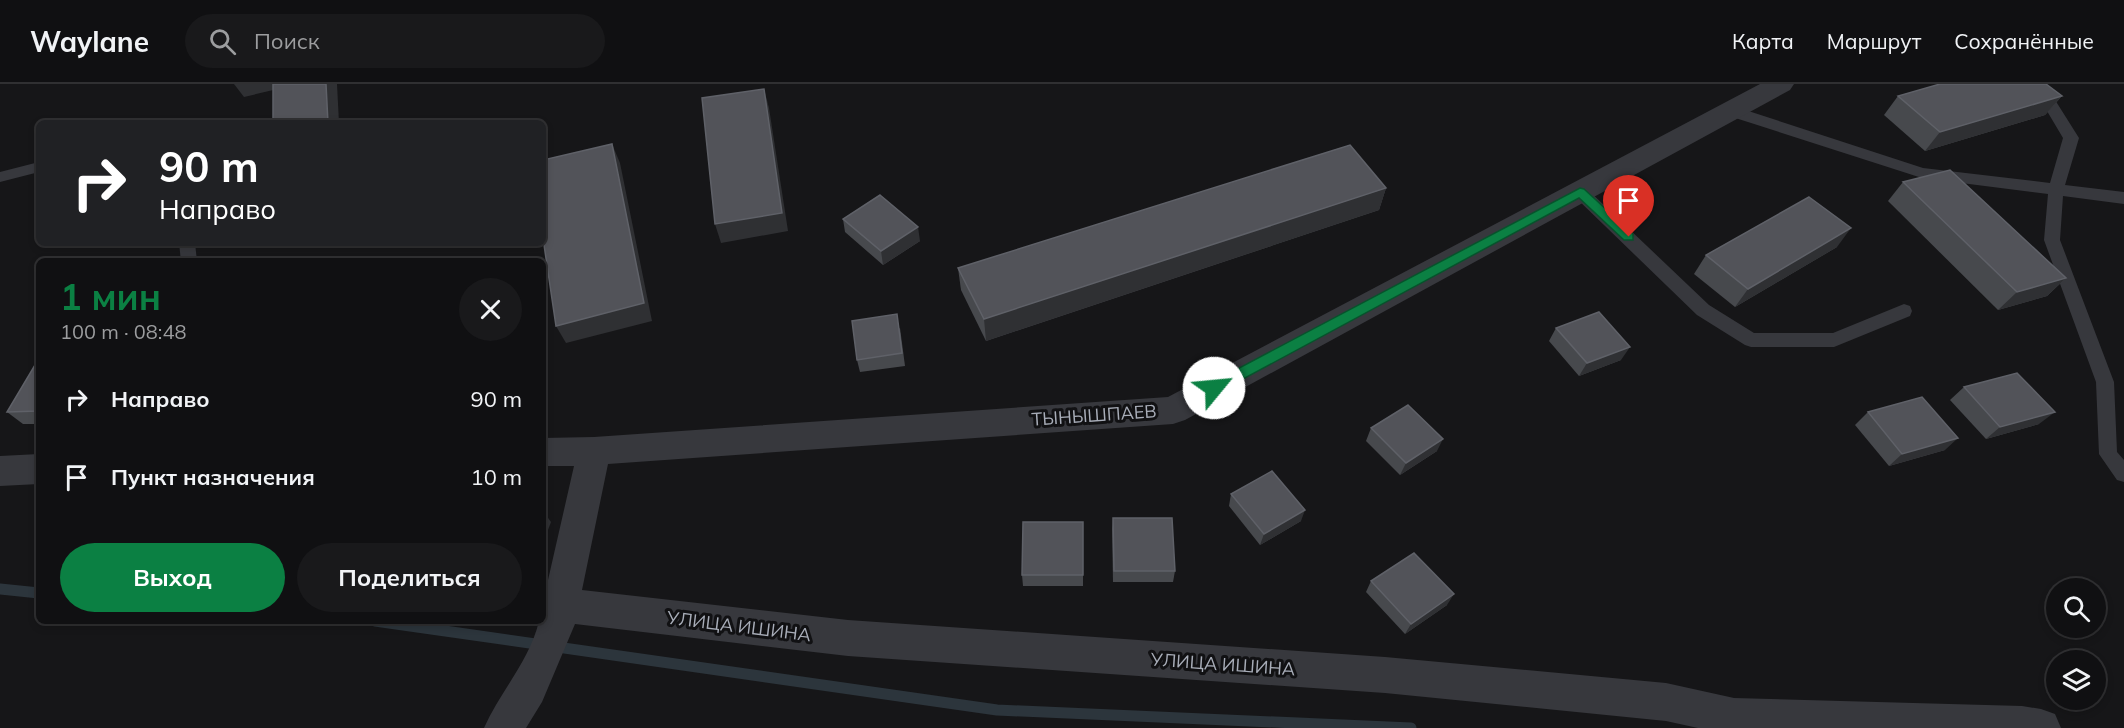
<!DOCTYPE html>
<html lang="ru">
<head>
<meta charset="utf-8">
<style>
  body { margin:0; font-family:Mulish,sans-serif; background:#19191b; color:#f1f3f6; height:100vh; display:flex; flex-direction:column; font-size:22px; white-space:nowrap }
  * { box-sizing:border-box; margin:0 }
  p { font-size:20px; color:#9c9d9f }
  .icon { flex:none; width:33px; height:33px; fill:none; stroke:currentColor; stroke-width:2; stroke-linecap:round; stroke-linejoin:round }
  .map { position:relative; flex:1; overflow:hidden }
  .panel { position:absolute; left:36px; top:174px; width:510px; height:366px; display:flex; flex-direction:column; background:#101012; border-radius:9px; box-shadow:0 3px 9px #0003,0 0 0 2px #303032 }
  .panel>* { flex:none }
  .top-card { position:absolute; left:36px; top:36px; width:510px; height:126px; border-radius:9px; box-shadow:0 3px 9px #0003,0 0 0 2px #303032; background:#202124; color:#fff; overflow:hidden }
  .buttons { position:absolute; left:2046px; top:494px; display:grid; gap:12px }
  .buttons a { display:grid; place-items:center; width:60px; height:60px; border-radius:50%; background:#101012; box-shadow:0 3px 9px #0003,0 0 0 2px #303032; font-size:30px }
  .pin { position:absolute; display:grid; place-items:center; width:51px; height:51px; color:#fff; margin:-62px -26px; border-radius:50% 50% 50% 0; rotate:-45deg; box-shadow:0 0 6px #0007 }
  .pin .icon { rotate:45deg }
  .me { position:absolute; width:66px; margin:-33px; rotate:62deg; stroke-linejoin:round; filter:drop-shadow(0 0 4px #0008) }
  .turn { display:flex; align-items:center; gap:21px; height:126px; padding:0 24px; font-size:27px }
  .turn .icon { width:78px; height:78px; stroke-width:2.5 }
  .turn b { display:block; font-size:42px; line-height:51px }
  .round { display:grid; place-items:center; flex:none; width:63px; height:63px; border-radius:32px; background:#19191b }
  .head { display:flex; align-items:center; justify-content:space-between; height:102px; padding:0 24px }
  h1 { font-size:36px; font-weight:700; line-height:45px; color:#0b8043 }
  .cta { display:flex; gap:12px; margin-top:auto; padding:12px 24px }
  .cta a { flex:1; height:69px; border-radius:36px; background:#0b8043; color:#fff; font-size:24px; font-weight:700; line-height:69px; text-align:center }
  .cta a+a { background:#19191b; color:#f1f3f6 }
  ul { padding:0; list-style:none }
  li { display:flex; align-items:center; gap:18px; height:78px; padding:0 24px }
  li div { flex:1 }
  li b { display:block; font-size:22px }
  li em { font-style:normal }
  header { display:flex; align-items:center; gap:36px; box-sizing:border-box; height:84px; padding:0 30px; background:#101012; border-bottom:2px solid #303032 }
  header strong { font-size:28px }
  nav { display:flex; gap:33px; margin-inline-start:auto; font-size:21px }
  .search { width:420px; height:54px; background:#19191b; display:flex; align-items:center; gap:15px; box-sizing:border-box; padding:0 21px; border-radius:33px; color:#9c9d9f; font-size:22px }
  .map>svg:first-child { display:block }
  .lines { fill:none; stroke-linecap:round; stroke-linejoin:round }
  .stream { stroke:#2c353c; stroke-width:11 }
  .service { fill:#37383d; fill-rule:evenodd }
  .minor { fill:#37383d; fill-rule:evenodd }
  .wall { fill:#47494d }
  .shaded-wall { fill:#2f3033 }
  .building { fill:#525359; stroke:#5f6168; stroke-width:1.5 }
  .route { fill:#0b8043; stroke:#07532c; stroke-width:1.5 }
  .labels { text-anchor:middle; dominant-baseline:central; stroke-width:6; stroke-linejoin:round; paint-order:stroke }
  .street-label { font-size:18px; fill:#a8adb8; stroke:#111113 }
</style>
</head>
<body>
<header>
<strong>Waylane</strong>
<div class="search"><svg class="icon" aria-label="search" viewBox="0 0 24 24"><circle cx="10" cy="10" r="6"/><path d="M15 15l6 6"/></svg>Поиск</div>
<nav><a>Карта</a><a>Маршрут</a><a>Сохранённые</a></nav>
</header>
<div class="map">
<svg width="2124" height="644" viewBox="0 0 2124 644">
  <rect width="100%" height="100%" fill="#161618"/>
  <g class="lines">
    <!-- stream -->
    <g class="stream">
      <polyline points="0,505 39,509"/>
      <polyline points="375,537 997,626 1411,644"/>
    </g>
    <!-- service -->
    <g class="service">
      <polygon points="2031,0 2045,0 2079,54 2065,101 2124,108 2124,120 2063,112 2060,156 2114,298 2117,368 2124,376 2124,398 2117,396 2099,370 2096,298 2044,156 2048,110 1922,94 1726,31 1724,27 1726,23 1736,23 1923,84 2050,99 2063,54"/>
      <polygon points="39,78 39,88 0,98 0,88"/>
      <polygon points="1580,102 1586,104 1709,221 1754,249 1833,249 1904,220 1910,222 1912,227 1910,232 1834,263 1751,263 1745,261 1697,231 1574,112 1572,108 1574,104"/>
      <polygon points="179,159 195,159 197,177 181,177"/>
    </g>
    <!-- minor -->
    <g class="minor">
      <path d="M 1760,0 L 1794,0 L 1790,6 L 1185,336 L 1173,340 L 608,380 L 582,506 L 848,536 L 1385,573 L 1666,599 L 1734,614 L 2022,622 L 2041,625 L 2055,630 L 2061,644 L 1698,644 L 1666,637 L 1385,609 L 848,572 L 575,540 L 542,618 L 526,644 L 484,644 C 500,608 530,576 539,537 L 543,537 L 543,518 L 574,382 L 543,382 L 543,354 L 594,353 L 1168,313 Z"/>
      <polygon points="39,370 39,400 0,402 0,372"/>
    </g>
  </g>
  <!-- wall -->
  <g class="wall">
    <polygon points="1898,12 2062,12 2045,31 1925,67 1884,31"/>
    <polygon points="1903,98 2066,194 2047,212 1998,226 1888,117"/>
    <polygon points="1386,104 1379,126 986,257 961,206 958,184"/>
    <polygon points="843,135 920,157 883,181 845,148"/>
    <polygon points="1837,163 1735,223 1694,190 1706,171"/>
    <polygon points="900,244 905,282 860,288 857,276"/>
    <polygon points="1556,244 1621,276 1579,292 1549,257"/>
    <polygon points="39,281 39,340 23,340 7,328"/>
    <polygon points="1964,303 2039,340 1986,355 1950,316"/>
    <polygon points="1868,328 1945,366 1889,382 1855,341"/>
    <polygon points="1371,344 1437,367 1400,391 1366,357"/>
    <polygon points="1231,410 1301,437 1260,461 1229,422"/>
    <polygon points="1113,434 1175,487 1173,498 1113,498 1112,445"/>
    <polygon points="1022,491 1083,491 1083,502 1023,502"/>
    <polygon points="1371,497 1447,521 1405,550 1366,508"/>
  </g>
  <!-- shaded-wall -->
  <g class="shaded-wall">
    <polygon points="234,0 284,0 286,3 244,13"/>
    <polygon points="326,0 337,0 339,39 328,39"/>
    <polygon points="764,5 769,24 788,147 721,159 715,140"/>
    <polygon points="2062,12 2045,31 1925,67 1940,48"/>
    <polygon points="612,60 620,79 652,237 566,259 556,242"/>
    <polygon points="1386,104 1379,126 986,257 984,235"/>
    <polygon points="918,143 920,157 883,181 881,167"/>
    <polygon points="1851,144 1837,163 1735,223 1748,205"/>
    <polygon points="2066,194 2047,212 1998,226 2017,208"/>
    <polygon points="1630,263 1621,276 1579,292 1587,279"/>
    <polygon points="2055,328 2039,340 1986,355 2000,343"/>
    <polygon points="1958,354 1945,366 1889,382 1902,370"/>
    <polygon points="1443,355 1437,367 1400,391 1406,379"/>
    <polygon points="1305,426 1301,437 1260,461 1264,450"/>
    <polygon points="543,427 551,438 543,459"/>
    <polygon points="1454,510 1447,521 1405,550 1411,540"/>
  </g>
  <!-- building -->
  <g class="building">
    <polygon points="273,0 326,0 328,39 273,39"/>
    <polygon points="1940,0 2046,0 2062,12 1940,48 1898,12"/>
    <polygon points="764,5 782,129 715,140 702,14"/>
    <polygon points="612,60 644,219 556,242 543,154 543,76"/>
    <polygon points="1350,61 1386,104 984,235 958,184"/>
    <polygon points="1950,86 2066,194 2017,208 1903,98"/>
    <polygon points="880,111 918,143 881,167 843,135"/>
    <polygon points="1809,113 1851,144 1748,205 1706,171"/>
    <polygon points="1599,228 1630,263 1587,279 1556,244"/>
    <polygon points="897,230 902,269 857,276 852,237"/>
    <polygon points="35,281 39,281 39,327 7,328"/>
    <polygon points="2017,289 2055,328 2000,343 1964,303"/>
    <polygon points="1922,313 1958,354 1902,370 1868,328"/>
    <polygon points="1408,321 1443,355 1406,379 1371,344"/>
    <polygon points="1272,387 1305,426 1264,450 1231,410"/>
    <polygon points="1113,434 1172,434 1175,487 1114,487"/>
    <polygon points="1023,438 1083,438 1083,491 1022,491"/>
    <polygon points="1414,469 1454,510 1411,540 1371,497"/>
  </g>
  <!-- route -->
  <polygon class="route" points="1580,104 1584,105 1633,150 1633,156 1624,156 1579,114 1219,308 1209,308 1207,304 1209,300"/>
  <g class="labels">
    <!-- street labels -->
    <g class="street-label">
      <text transform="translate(1094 331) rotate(-4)">ТЫНЫШПАЕВ</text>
      <text transform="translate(739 542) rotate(7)">УЛИЦА ИШИНА</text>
      <text transform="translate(1223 580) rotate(4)">УЛИЦА ИШИНА</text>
    </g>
  </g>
</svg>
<div class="buttons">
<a><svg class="icon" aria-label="search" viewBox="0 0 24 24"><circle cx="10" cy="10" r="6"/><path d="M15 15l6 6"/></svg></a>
<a><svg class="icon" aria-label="layers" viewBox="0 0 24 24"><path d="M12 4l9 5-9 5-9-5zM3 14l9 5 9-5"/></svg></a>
</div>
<div class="pin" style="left:1629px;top:153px;background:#d93025"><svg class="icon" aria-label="arrive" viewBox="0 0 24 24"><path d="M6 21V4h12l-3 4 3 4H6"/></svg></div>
<svg class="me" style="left:1214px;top:304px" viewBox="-20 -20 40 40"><circle r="19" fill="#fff"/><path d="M0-13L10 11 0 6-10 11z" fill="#0b8043"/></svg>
<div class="top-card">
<div class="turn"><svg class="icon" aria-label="right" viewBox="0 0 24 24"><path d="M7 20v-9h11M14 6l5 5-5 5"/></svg><div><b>90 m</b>Направо</div></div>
</div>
<section class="panel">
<div class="head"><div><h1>1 мин</h1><p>100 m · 08:48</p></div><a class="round"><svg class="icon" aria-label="close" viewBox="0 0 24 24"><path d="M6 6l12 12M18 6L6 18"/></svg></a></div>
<ul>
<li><svg class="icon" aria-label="right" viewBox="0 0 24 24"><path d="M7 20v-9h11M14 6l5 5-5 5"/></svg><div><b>Направо</b></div><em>90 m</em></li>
<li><svg class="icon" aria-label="arrive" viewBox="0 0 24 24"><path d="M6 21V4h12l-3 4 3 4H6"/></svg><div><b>Пункт назначения</b></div><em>10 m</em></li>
</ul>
<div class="cta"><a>Выход</a><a>Поделиться</a></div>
</section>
</div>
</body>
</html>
